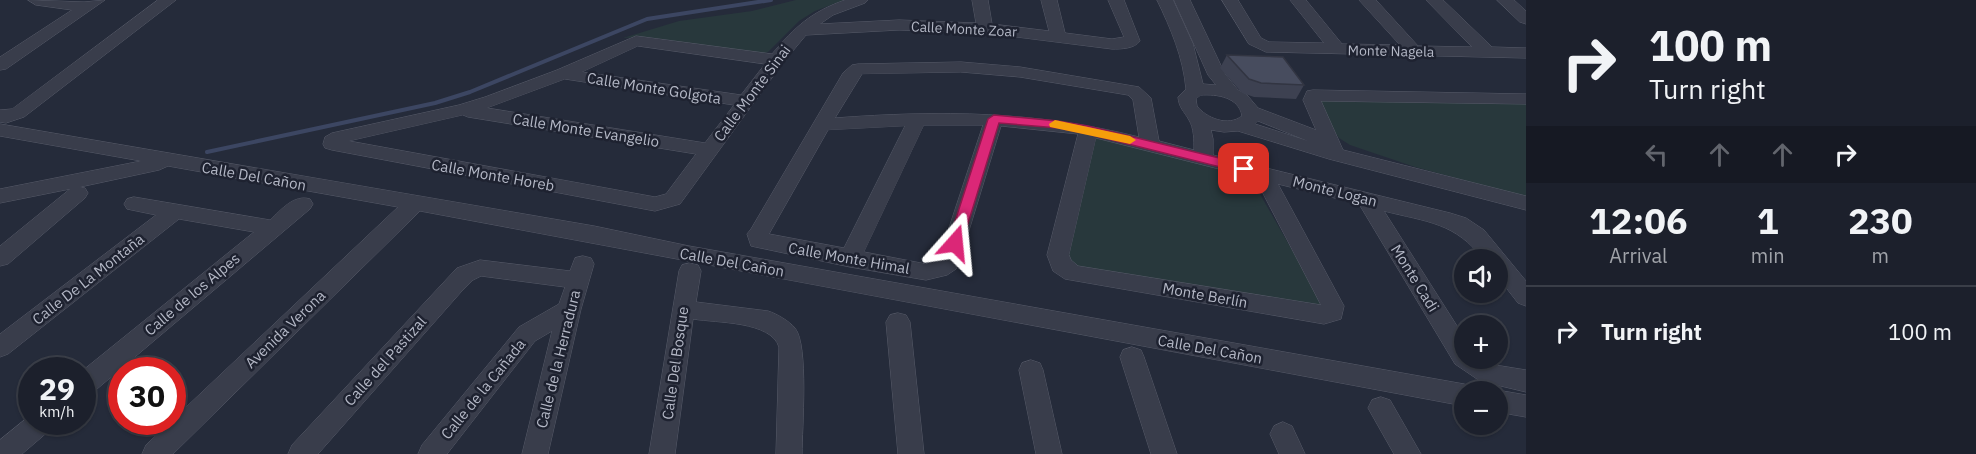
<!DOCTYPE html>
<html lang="en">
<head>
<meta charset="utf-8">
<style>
  body { margin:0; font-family:"IBM Plex Sans",sans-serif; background:#252834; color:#f1f3f6; height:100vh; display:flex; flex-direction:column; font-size:22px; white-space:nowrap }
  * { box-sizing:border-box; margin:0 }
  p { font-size:20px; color:#a0a3a9 }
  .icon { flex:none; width:33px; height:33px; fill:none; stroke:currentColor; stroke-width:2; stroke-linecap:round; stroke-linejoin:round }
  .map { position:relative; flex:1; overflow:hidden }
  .side { display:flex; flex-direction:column; background:#1c202c; width:450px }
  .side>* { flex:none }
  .banner { background:#1c202c; color:#f1f3f6; overflow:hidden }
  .buttons { position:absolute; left:1454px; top:249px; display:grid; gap:12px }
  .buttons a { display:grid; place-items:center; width:54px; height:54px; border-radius:50%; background:#1c202c; box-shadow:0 2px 4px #0004,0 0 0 2px #3a3e48; font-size:30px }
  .speed { position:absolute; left:18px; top:357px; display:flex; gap:12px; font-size:30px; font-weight:700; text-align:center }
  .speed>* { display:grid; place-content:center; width:78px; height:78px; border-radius:50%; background:#1c202c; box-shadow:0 2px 4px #0004,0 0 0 2px #3a3e48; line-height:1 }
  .speed small { font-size:15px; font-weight:400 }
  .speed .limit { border:9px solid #d22; background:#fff; color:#111 }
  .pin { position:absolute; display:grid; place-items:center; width:51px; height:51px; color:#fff; margin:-26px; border-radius:12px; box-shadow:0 3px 9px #0006 }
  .me { position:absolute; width:66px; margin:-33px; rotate:18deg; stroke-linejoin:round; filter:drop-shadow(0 0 4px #0008) }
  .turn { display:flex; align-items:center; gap:21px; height:126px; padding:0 24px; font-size:27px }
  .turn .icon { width:78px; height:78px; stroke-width:2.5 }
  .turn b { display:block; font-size:42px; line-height:51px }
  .lanes { display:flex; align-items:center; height:57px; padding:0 24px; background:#0003; justify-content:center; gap:30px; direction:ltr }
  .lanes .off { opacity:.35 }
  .eta { display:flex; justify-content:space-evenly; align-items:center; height:102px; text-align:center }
  .eta b { font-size:36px; font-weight:700; line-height:42px }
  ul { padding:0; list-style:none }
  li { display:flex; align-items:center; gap:18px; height:90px; padding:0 24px; border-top:2px solid #3a3e48 }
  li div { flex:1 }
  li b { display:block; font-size:22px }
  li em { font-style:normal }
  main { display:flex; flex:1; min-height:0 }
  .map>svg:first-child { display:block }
  .green { fill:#28383c }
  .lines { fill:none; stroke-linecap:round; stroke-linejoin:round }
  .stream { stroke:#3c4662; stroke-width:4 }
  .minor-casing { stroke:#575b69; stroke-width:1 }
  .minor { fill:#393d4b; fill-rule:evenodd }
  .wall { fill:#3d4151 }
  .building { fill:#474c5e; stroke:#323542; stroke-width:1.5 }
  .route { fill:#db2777; stroke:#8e194d; stroke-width:1.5 }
  .slow { fill:#f59e0b }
  .labels { text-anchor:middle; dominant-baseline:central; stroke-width:5; stroke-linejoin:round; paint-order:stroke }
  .far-street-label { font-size:14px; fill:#b4b8c6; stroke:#1e2230 }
  .street-label { font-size:15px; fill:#b4b8c6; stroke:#1e2230 }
</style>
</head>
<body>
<main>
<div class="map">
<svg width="1526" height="454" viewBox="0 0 1526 454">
  <rect width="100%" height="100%" fill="#252b3a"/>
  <!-- green -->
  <g class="green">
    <polygon points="796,0 844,0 815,11 799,21 768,52 762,54 647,37 623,38 679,21 752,11"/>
    <polygon points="1322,97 1526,104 1526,197 1415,167 1350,145 1339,138 1316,103"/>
    <polygon points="1092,138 1097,138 1249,175 1323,304 1315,309 1075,268 1066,258"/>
  </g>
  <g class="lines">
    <!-- stream -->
    <polyline class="stream" points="207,152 435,103 470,92 647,19 771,0"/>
    <defs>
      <g id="minor">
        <polygon points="28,0 84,2 105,0 6,69 0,70 0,57 72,10 36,5"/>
        <polygon points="158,0 176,0 24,117 6,123 0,122 0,110 12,109"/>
        <path d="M 845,0 L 868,0 L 865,3 L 833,15 L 820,24 L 899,20 L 976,23 L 972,0 L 988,0 L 992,24 L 1049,31 L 1041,0 L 1057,0 L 1065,33 L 1112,39 L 1124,37 L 1108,0 L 1124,0 L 1140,41 C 1134,49 1121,49 1112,49 L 985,33 L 899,30 L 806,35 L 782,64 L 680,204 L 655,211 L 332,150 L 325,148 L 323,144 L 325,137 L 332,133 L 459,105 L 485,97 L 557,70 L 636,36 L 772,54 C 795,27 811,12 845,0 ZM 638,46 L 765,64 L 741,95 L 582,72 ZM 565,79 L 734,105 L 705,143 L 487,108 ZM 463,115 L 468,117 L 696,154 L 666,194 L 655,197 L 349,141 Z"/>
        <path d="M 1157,0 L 1173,0 L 1193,44 L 1203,84 L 1216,85 L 1208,75 L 1174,0 L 1190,0 L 1225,74 L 1238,90 L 1247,95 L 1258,108 L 1316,130 L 1303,100 L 1307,91 L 1313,90 L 1526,94 L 1526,104 L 1321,101 L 1343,150 L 1526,196 L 1526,210 L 1329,159 L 1238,131 L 1224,132 L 1211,130 L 1213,139 L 1213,155 L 1450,213 L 1466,218 L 1484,230 L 1526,281 L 1526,306 L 1518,303 L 1497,276 L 1497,260 L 1484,260 C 1455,222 1427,222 1384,211 L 1464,337 L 1464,358 L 1486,358 L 1495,365 L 1526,370 L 1526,392 L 1480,381 L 1455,364 L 1359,204 L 1278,184 L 1344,306 L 1341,319 L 1324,324 L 1065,279 L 1053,271 L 1047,255 L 1078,134 L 1001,126 L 959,263 L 956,269 L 947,275 L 926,280 L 850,267 L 751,246 L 747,234 L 751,229 L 843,73 L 852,65 L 858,64 L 961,62 L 1020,67 L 1139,87 L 1151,98 L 1159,141 L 1194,150 C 1194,140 1194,128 1189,120 C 1184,111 1179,108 1178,97 L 1186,89 C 1183,57 1171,29 1157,0 ZM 961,72 L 1020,77 L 1128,95 L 1133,100 L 1139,137 C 1035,111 942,110 835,118 L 862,74 ZM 1201,95 C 1217,94 1239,97 1242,116 C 1228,127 1206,118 1197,106 L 1196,99 ZM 1258,121 L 1308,141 L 1255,124 ZM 924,125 L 983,125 L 939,258 L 926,264 L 864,252 ZM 905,126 L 844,248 L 769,234 L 828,130 ZM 1096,138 L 1255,178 L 1321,305 L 1078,266 L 1071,260 L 1069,255 Z"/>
        <polygon points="1222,0 1238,0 1261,38 1269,42 1324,43 1290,0 1306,0 1342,44 1400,45 1359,0 1376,0 1418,46 1472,47 1426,0 1443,0 1492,47 1526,48 1526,58 1266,52 1249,44"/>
        <polygon points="1497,0 1514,0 1526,11 1526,24 1520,22"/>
        <polygon points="0,124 594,226 689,246 1464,384 1473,387 1475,392 1464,392 1464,406 420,211 173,454 142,454 146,445 398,207 168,166 159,170 80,187 85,188 88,193 85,198 8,264 0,266 0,246 70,189 0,203 0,189 141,161 0,136"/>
        <path d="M 134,197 L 270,220 C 281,210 294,194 310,199 L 313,204 L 310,209 L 91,394 L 82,396 L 82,371 L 254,232 L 179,219 L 8,354 L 0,357 L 0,334 L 156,215 L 127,209 L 124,204 L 127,199 Z"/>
        <polygon points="583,256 591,258 594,264 581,309 548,454 522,454 552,331 535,341 447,454 418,454 422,445 519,327 559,304 565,287 481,276 473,280 461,292 318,454 288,454 292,445 457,268 480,260 570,271 575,258"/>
        <path d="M 690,263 L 698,265 L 701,271 L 696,302 L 768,311 C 777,314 789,321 795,328 C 809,345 802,429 802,454 L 776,454 L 779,347 C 771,321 717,323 693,319 L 675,454 L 649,454 L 679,271 L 682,265 Z"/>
        <polygon points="898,313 906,315 910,322 924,454 898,454 886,322 890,315"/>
        <polygon points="1132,347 1141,350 1144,357 1177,454 1151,454 1120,357 1123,350"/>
        <polygon points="1031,360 1040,363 1043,370 1062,454 1036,454 1019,370 1022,363"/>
        <polygon points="1497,390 1526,395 1526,417 1497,412 1497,392 1493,392"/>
        <polygon points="1381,397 1390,400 1421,454 1394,454 1368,408 1372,400"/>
        <polygon points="32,414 32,422 54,422 50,430 22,454 0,454 0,440"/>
        <polygon points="1283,422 1292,426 1305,454 1279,454 1270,434 1274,426"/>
      </g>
    </defs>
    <!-- minor casing -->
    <use href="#minor" class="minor-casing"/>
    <!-- minor -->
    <use href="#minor" class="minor"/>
  </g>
  <!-- wall -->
  <polygon class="wall" points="1227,55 1304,85 1296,99 1254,97 1242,93 1220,68"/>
  <!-- building -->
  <polygon class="building" points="1227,55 1283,57 1304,85 1261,83 1249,79"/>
  <!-- route -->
  <polygon class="route" points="994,115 1058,121 1088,126 1244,164 1251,169 1244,173 1088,134 1058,128 999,123 962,243 955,248 950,246 948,243 988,119"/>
  <!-- slow -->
  <polygon class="slow" points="1055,120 1130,136 1136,140 1130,144 1050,127 1049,124"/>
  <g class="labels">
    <!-- far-street labels -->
    <g class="far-street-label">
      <text transform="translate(964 29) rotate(3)">Calle Monte Zoar</text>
      <text transform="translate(1391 51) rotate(1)">Monte Nagela</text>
    </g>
    <!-- street labels -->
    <g class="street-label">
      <text transform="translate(654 88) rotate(9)">Calle Monte Golgota</text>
      <text transform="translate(752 93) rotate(-53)">Calle Monte Sinai</text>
      <text transform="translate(586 130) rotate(9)">Calle Monte Evangelio</text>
      <text transform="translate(493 175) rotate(10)">Calle Monte Horeb</text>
      <text transform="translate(254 176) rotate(10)">Calle Del Cañon</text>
      <text transform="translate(1335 191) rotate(14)">Monte Logan</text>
      <text transform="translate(849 258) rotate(10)">Calle Monte Himal</text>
      <text transform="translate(732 262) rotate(10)">Calle Del Cañon</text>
      <text transform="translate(1415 278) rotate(58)">Monte Cadi</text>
      <text transform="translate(88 279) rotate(-38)">Calle De La Montaña</text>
      <text transform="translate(192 294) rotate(-40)">Calle de los Alpes</text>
      <text transform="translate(1205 295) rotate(10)">Monte Berlín</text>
      <text transform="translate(285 329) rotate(-44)">Avenida Verona</text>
      <text transform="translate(1210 349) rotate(10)">Calle Del Cañon</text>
      <text transform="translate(558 359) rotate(-76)">Calle de la Herradura</text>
      <text transform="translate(385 361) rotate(-48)">Calle del Pastizal</text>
      <text transform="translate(675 363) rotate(-82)">Calle Del Bosque</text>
      <text transform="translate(483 389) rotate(-51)">Calle de la Cañada</text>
    </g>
  </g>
</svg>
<div class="buttons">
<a><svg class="icon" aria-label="sound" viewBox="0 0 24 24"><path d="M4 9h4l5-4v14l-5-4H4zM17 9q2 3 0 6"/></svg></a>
<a>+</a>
<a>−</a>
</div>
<div class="speed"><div>29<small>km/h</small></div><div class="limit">30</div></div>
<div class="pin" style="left:1244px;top:169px;background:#d93025"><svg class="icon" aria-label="arrive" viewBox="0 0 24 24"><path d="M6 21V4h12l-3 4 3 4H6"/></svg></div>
<svg class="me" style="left:955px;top:243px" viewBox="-20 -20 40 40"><path d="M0-17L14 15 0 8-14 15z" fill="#db2777" stroke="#fff" stroke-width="4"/></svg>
</div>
<section class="side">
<div class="banner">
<div class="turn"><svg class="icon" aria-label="right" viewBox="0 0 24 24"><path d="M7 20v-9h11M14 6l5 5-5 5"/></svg><div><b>100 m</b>Turn right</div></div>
<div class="lanes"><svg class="icon off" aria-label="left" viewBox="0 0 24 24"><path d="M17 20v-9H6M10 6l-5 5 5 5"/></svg><svg class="icon off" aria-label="ahead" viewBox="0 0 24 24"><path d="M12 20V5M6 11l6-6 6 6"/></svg><svg class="icon off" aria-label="ahead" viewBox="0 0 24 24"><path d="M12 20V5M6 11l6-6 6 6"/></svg><svg class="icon" aria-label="right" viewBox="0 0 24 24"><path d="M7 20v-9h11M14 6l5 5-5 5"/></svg></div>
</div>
<div class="eta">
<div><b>12:06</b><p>Arrival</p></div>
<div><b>1</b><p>min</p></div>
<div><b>230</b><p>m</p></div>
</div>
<ul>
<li><svg class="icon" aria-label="right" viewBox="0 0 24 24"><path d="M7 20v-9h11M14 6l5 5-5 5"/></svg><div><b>Turn right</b></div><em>100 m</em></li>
</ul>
</section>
</main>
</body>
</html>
